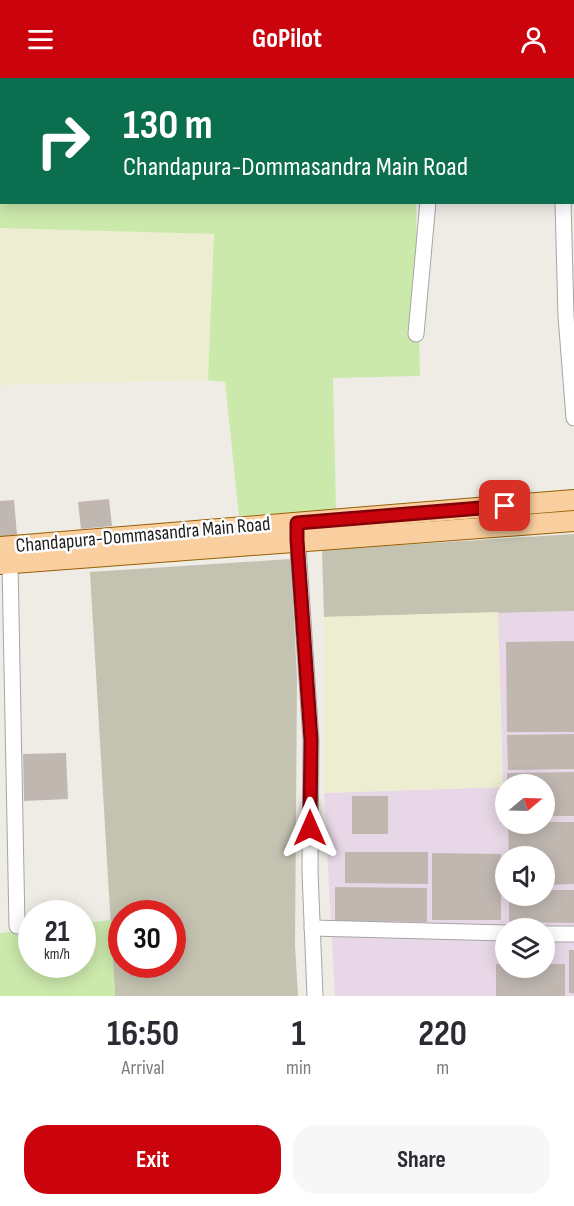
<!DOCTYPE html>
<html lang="en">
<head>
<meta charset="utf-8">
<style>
  body { margin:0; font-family:"Sofia Sans Condensed",sans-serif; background:#f7f7f7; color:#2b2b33; height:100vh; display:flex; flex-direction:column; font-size:22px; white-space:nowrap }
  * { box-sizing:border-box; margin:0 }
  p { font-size:20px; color:#7c7c81 }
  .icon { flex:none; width:33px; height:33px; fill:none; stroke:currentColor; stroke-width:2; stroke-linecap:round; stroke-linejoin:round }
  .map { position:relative; height:918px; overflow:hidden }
  .details { display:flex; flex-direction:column; background:#fff; flex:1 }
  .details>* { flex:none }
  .top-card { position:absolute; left:0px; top:0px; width:574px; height:126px; box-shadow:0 3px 15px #0003; background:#0b6e4f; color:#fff; overflow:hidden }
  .needle { width:39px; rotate:71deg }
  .buttons { position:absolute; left:495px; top:696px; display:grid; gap:12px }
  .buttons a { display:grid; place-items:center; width:60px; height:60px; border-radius:50%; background:#fff; box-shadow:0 3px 15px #0003; font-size:30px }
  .speed { position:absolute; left:18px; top:822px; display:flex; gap:12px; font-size:30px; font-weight:700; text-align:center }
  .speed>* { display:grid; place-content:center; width:78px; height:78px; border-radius:50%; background:#fff; box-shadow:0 3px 15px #0003; line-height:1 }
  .speed small { font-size:15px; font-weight:400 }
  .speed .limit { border:9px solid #d22; background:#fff; color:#111 }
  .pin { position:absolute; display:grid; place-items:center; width:51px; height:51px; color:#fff; margin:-26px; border-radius:12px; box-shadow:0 3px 9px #0006 }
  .me { position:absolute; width:66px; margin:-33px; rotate:0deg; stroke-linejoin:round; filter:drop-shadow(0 0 4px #0008) }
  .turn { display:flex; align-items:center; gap:21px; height:126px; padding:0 24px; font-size:27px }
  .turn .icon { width:78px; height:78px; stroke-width:2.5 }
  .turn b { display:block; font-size:42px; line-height:51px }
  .eta { display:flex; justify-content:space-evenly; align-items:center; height:102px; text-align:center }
  .eta b { font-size:36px; font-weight:700; line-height:42px }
  .primary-button { display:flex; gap:12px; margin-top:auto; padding:12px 24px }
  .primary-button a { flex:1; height:69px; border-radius:24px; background:#ca030c; color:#fff; font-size:24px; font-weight:700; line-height:69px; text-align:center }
  .primary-button a+a { background:#f7f7f7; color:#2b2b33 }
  header { display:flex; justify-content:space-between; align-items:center; height:78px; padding:0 24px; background:#ca030c; color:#fff; font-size:27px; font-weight:700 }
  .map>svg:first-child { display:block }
  .industrial { fill:#e8d7e6; fill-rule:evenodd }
  .construction { fill:#c4c3b1; fill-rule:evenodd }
  .farmland { fill:#edeed1 }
  .grass { fill:#cce9ac }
  .building { fill:#c0b7b1 }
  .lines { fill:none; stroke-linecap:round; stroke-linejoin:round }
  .minor-casing { stroke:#a6a6a6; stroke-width:17 }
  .major-casing { stroke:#975f03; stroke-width:22 }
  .minor { stroke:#fff; stroke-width:15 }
  .major { stroke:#facf9f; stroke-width:20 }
  .route-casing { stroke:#830208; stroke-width:15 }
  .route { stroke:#ca030c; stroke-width:10 }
  .labels { text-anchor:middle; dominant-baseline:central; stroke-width:5; stroke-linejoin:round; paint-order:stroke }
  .street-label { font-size:20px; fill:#1f1f1f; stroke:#fff }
</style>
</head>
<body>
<header><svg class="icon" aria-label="menu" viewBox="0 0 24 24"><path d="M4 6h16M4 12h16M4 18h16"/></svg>GoPilot<svg class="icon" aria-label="person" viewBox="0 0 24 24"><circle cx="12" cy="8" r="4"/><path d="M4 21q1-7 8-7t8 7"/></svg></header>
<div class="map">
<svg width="574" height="918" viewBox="0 0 574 918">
  <rect width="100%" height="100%" fill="#efebe5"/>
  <!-- industrial -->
  <path class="industrial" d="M 574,533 L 574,918 L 335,918 L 324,715 L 503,709 L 498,534 ZM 506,706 L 544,706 L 544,746 L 506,746 ZM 506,778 L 544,778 L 544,818 L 506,818 ZM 506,850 L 544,850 L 544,890 L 506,890 Z"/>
  <!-- construction -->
  <g class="construction">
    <polygon points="574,456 574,533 324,539 322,472"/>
    <path d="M 291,481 L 297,600 L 295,868 L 298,918 L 115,918 L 90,494 ZM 122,836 L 172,836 L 172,886 L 122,886 Z"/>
  </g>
  <!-- farmland -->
  <g class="farmland">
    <polygon points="0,150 214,155 208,302 0,307"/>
    <polygon points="498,534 503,709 324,715 324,539"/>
  </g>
  <!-- grass -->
  <g class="grass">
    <polygon points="0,0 413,0 2,2 2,124 416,125 420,298 333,300 336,432 239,438 225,304 208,302 214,156 0,150"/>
    <polygon points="111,842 115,918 0,918 0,855 31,851 32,886 82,886 83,845"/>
  </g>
  <!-- building -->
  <g class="building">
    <polygon points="109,421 112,448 81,451 78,424"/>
    <polygon points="14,422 17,457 0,459 0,423"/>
    <polygon points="574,563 574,654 507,654 506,564"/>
    <polygon points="574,656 574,691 508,692 507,657"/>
    <polygon points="66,675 68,721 24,723 23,676"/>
    <polygon points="574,694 574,738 544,738 544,706 507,706 507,695"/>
    <rect x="352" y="718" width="36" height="38"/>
    <polygon points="544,744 574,744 574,806 544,807 544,778 509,778 508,746"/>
    <polygon points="345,774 428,774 428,806 345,805"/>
    <polygon points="432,775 501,776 501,842 432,842"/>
    <polygon points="335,809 427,810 427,844 335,843"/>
    <polygon points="544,812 574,812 574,845 509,844 509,818 544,818"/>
    <rect x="569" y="872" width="5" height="43"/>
    <polygon points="496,886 506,886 506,890 544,890 544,886 565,886 565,918 496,918"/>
  </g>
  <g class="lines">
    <defs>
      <g id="minor">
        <polyline points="559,0 559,2"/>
        <polyline points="439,2 439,0"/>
        <polyline points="563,124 566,238 574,340"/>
        <polyline points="416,256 428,124"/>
        <polyline points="297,454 311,662 310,794 315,918"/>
        <polyline points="10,485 17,848"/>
        <polyline points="312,850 506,855"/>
        <polyline points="544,856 574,856"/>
      </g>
      <g id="major">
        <polyline points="0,469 574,422"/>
        <polyline points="0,486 574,443"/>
      </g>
    </defs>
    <!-- minor casing -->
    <use href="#minor" class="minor-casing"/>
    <!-- major casing -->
    <use href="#major" class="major-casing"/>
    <!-- minor -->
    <use href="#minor" class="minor"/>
    <!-- major -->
    <use href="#major" class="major"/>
  </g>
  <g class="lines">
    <defs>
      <polyline id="route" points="310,750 311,662 297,462 297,445 505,428"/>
    </defs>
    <!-- route casing -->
    <use href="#route" class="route-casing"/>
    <!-- route -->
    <use href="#route" class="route"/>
  </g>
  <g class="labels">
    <!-- street labels -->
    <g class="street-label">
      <text transform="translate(143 457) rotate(-5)">Chandapura-Dommasandra Main Road</text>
    </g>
  </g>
</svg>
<div class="buttons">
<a><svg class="needle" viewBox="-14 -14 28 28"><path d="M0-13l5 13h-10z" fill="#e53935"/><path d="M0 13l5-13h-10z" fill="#7c7c81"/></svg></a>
<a><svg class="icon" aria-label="sound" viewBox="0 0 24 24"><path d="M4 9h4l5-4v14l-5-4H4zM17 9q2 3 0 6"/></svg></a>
<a><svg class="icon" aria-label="layers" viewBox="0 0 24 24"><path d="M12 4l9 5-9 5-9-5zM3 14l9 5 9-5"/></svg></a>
</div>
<div class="speed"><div>21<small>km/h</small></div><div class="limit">30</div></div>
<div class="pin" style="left:505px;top:428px;background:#d93025"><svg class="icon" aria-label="arrive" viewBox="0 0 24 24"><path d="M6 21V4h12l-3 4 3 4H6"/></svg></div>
<svg class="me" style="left:310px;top:750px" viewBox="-20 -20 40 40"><path d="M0-17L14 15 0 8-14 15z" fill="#ca030c" stroke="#fff" stroke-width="4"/></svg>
<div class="top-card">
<div class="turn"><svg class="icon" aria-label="right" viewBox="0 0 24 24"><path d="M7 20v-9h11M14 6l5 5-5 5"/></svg><div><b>130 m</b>Chandapura-Dommasandra Main Road</div></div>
</div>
</div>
<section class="details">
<div class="eta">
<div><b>16:50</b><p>Arrival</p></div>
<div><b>1</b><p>min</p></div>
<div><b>220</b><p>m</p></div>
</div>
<div class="primary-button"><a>Exit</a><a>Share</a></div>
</section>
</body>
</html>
